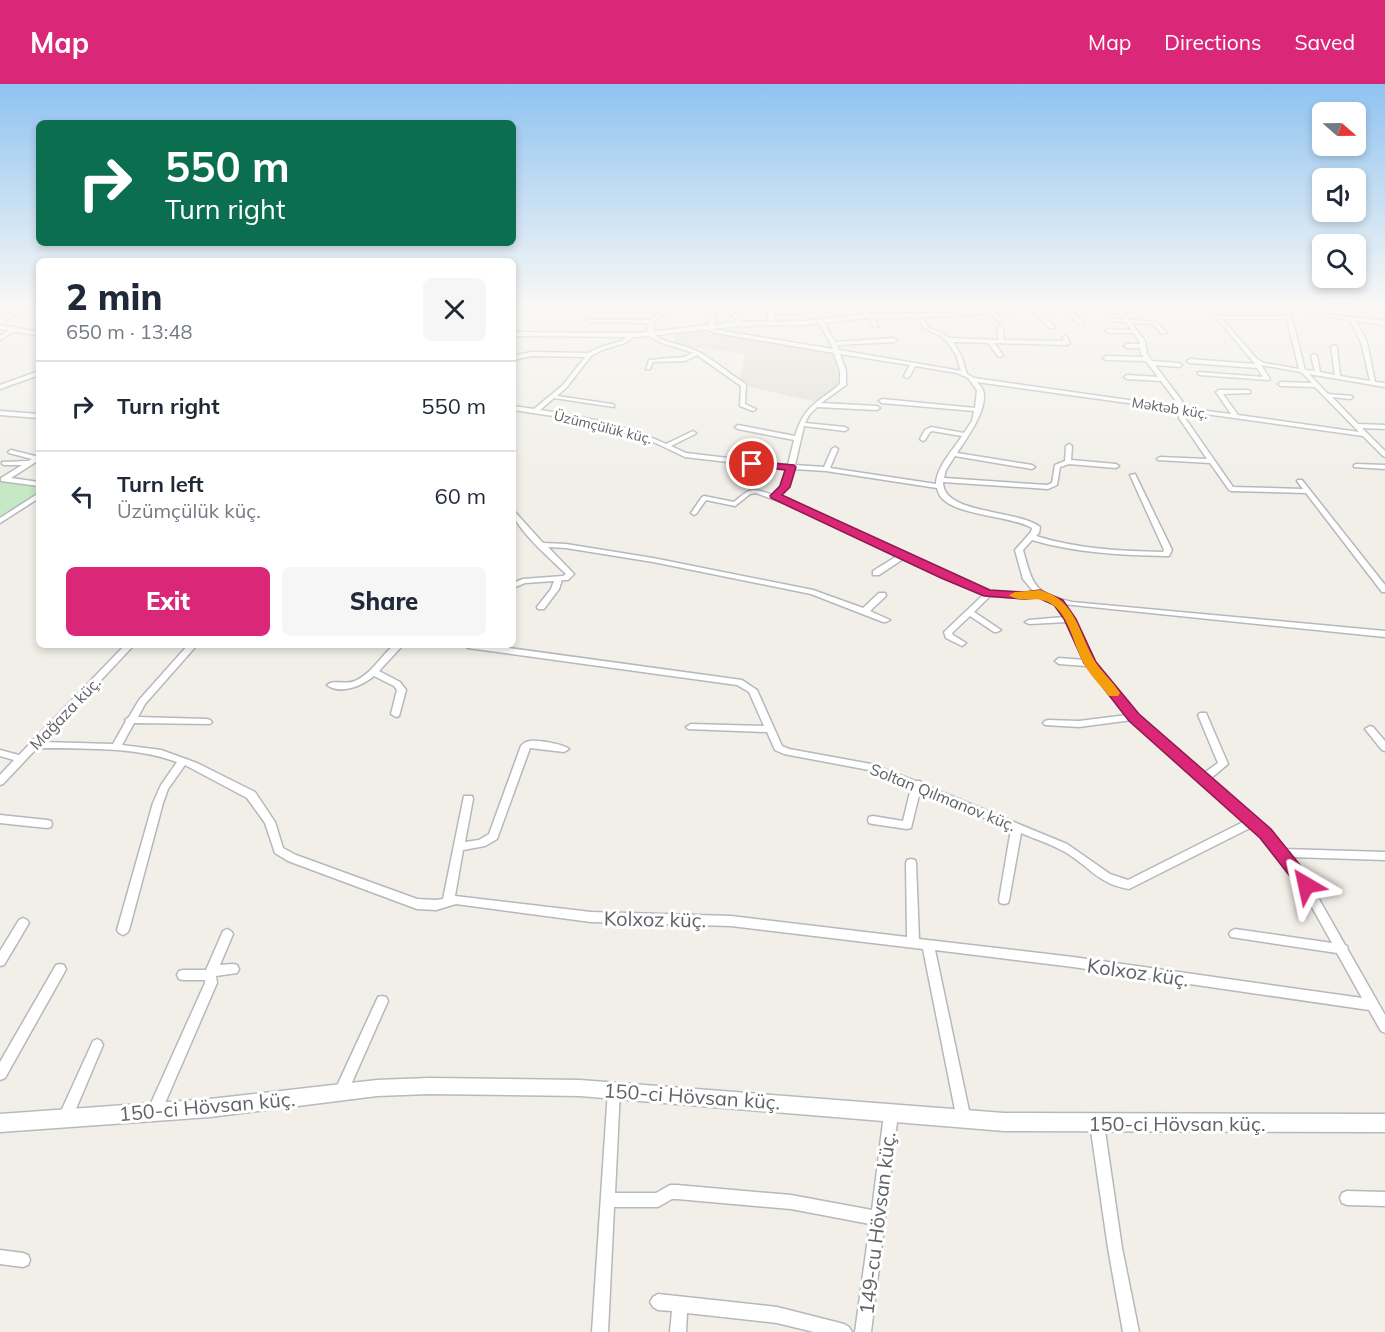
<!DOCTYPE html>
<html lang="en">
<head>
<meta charset="utf-8">
<style>
  body { margin:0; font-family:Mulish,sans-serif; background:#f6f6f7; color:#1f2937; height:100vh; display:flex; flex-direction:column; font-size:22px; white-space:nowrap }
  * { box-sizing:border-box; margin:0 }
  p { font-size:20px; color:#747a83 }
  .icon { flex:none; width:33px; height:33px; fill:none; stroke:currentColor; stroke-width:2; stroke-linecap:round; stroke-linejoin:round }
  .map { position:relative; flex:1; overflow:hidden }
  .details { position:absolute; left:36px; top:174px; width:480px; height:390px; display:flex; flex-direction:column; background:#fff; border-radius:9px; box-shadow:0 3px 9px #0003 }
  .details>* { flex:none }
  .hud { position:absolute; left:36px; top:36px; width:480px; height:126px; border-radius:9px; box-shadow:0 3px 9px #0003; background:#0b6e4f; color:#fff; overflow:hidden }
  .needle { width:39px; rotate:110deg }
  .fabs { position:absolute; left:1312px; top:18px; display:grid; gap:12px }
  .fabs a { display:grid; place-items:center; width:54px; height:54px; border-radius:9px; background:#fff; box-shadow:0 3px 9px #0003; font-size:30px }
  .pin { position:absolute; display:grid; place-items:center; width:51px; height:51px; color:#fff; margin:-26px; border:3px solid #fff; border-radius:50%; box-shadow:0 2px 6px #0007 }
  .me { position:absolute; width:66px; margin:-33px; rotate:324deg; stroke-linejoin:round; filter:drop-shadow(0 0 4px #0008) }
  .turn { display:flex; align-items:center; gap:21px; height:126px; padding:0 30px; font-size:27px }
  .turn .icon { width:78px; height:78px; stroke-width:2.5 }
  .turn b { display:block; font-size:42px; line-height:51px }
  .round { display:grid; place-items:center; flex:none; width:63px; height:63px; border-radius:9px; background:#f6f6f7 }
  .head { display:flex; align-items:center; justify-content:space-between; height:102px; padding:0 30px }
  h1 { font-size:36px; font-weight:800; line-height:45px }
  .action { display:flex; gap:12px; margin-top:auto; padding:12px 30px }
  .action a { flex:1; height:69px; border-radius:9px; background:#db2777; color:#fff; font-size:24px; font-weight:800; line-height:69px; text-align:center }
  .action a+a { background:#f6f6f7; color:#1f2937 }
  ul { padding:0; list-style:none }
  li { display:flex; align-items:center; gap:18px; height:90px; padding:0 30px; border-top:2px solid #e0e1e3 }
  li div { flex:1 }
  li b { display:block; font-size:22px }
  li em { font-style:normal }
  header { display:flex; align-items:center; gap:36px; box-sizing:border-box; height:84px; padding:0 30px; background:#db2777; color:#fff }
  header strong { font-size:28px }
  nav { display:flex; gap:33px; margin-inline-start:auto; font-size:21px }
  .map>svg:first-child { display:block }
  .education { fill:#e1ded6 }
  .green { fill:#c5e8c5 }
  .lines { fill:none; stroke-linecap:round; stroke-linejoin:round }
  .street-casing { stroke:#b5b8bc; stroke-width:3 }
  .secondary-casing { stroke:#b6babf; stroke-width:3 }
  .street { fill:#fff; fill-rule:evenodd }
  .secondary { fill:#fff; fill-rule:evenodd }
  .route { fill:#db2777; stroke:#8e194d; stroke-width:1.5 }
  .slow { fill:#f59e0b }
  .labels { text-anchor:middle; dominant-baseline:central; stroke-width:6; stroke-linejoin:round; paint-order:stroke }
  .far-street-label { font-size:14px; fill:#5f6368; stroke:#fff }
  .street-label { font-size:16px; fill:#5f6368; stroke:#fff }
  .near-street-label { font-size:20px; fill:#5f6368; stroke:#fff }
</style>
</head>
<body>
<header>
<strong>Map</strong>
<nav><a>Map</a><a>Directions</a><a>Saved</a></nav>
</header>
<div class="map">
<svg width="1385" height="1248" viewBox="0 0 1385 1248">
  <rect width="100%" height="100%" fill="#f1efe8"/>
  <!-- education -->
  <polygon class="education" points="695,246 834,270 839,301 816,318 750,303 740,296 745,270 673,260 678,248"/>
  <!-- green -->
  <polygon class="green" points="0,398 39,402 39,408 0,434"/>
  <g class="lines">
    <defs>
      <g id="street">
        <path d="M 528,221 L 663,226 L 668,221 L 673,221 L 654,238 L 653,250 C 666,260 683,260 697,267 C 715,276 729,290 746,300 L 745,320 L 756,325 L 753,327 L 740,322 L 741,302 L 697,271 L 685,277 L 653,278 L 650,285 L 646,285 L 649,276 L 684,273 L 693,269 C 677,262 660,262 647,250 L 649,239 L 589,238 L 587,237 L 589,236 L 651,236 L 660,228 L 530,222 Z"/>
        <path d="M 852,221 C 863,221 875,233 878,243 L 874,243 L 870,235 Z"/>
        <path d="M 1113,221 L 1117,221 L 1129,236 L 1156,238 L 1167,249 L 1162,250 L 1153,240 L 1131,239 L 1145,257 L 1147,270 L 1152,277 L 1179,279 L 1182,281 L 1179,283 L 1155,281 L 1182,317 L 1183,324 L 1231,330 L 1216,308 L 1219,306 L 1248,306 L 1250,307 L 1250,309 L 1223,310 L 1238,331 L 1359,348 L 1315,303 L 1281,302 L 1278,300 L 1281,298 L 1312,299 L 1301,288 L 1261,281 L 1270,295 L 1269,296 L 1200,291 L 1198,290 L 1198,288 L 1263,293 L 1257,284 L 1190,279 L 1187,277 L 1190,275 L 1255,280 L 1216,233 L 1218,232 L 1286,232 L 1284,222 L 1287,221 L 1292,234 L 1305,286 L 1315,287 L 1311,272 L 1314,270 L 1317,272 L 1320,288 L 1335,291 L 1331,263 L 1334,261 L 1337,263 L 1340,292 L 1370,297 L 1361,258 L 1350,236 L 1323,232 L 1289,222 L 1292,221 L 1323,230 L 1385,237 L 1385,241 L 1356,237 L 1367,258 L 1375,298 L 1385,299 L 1385,303 L 1309,290 L 1328,310 L 1352,312 L 1353,313 L 1350,315 L 1332,313 L 1358,340 L 1385,341 L 1385,345 L 1362,344 L 1385,367 L 1385,373 L 1383,372 L 1363,352 L 1184,327 L 1185,334 L 1233,403 L 1303,405 L 1297,397 L 1298,396 L 1302,396 L 1385,501 L 1385,508 L 1382,508 L 1306,409 L 1231,407 L 1229,406 L 1210,379 L 1158,376 L 1157,375 L 1160,373 L 1207,375 L 1179,334 L 1178,326 L 977,298 C 979,301 982,303 983,306 C 989,324 967,354 957,369 L 1032,381 L 1035,383 L 1032,385 L 955,372 L 946,386 L 944,394 L 1047,401 L 1052,399 L 1055,381 L 1065,377 L 1066,362 L 1069,360 L 1072,362 L 1071,376 L 1116,380 L 1119,382 L 1116,384 L 1069,380 L 1060,383 L 1057,401 L 1048,405 L 943,398 C 943,431 1017,425 1040,443 L 1039,449 L 1036,452 C 1077,465 1120,467 1163,468 L 1164,466 L 1130,391 L 1135,390 L 1172,466 L 1169,472 L 1166,472 C 1121,471 1076,469 1032,456 L 1023,466 C 1033,502 1034,509 1072,518 L 1385,547 L 1385,553 L 1063,520 L 1074,535 L 1094,578 L 1137,631 L 1204,689 L 1218,679 L 1198,631 L 1200,629 L 1206,629 L 1228,680 L 1210,695 L 1257,735 L 1283,765 L 1385,768 L 1385,776 L 1291,773 L 1303,787 L 1345,861 L 1347,862 L 1348,866 L 1385,931 L 1385,949 L 1381,947 L 1369,926 L 1073,883 L 935,866 L 971,1036 L 969,1041 L 964,1043 L 959,1041 L 957,1036 L 923,865 L 731,842 L 591,838 L 456,820 L 436,826 L 417,825 L 288,777 L 275,769 L 265,739 L 247,714 L 185,681 L 168,705 L 163,719 L 129,846 L 127,849 L 123,851 L 119,849 L 117,846 L 153,719 L 161,701 L 177,678 C 133,662 83,665 37,664 L 3,700 L 0,701 L 0,691 L 14,676 L 0,672 L 0,666 L 19,671 L 125,561 L 134,561 L 43,658 L 113,660 L 126,637 L 125,636 L 129,633 L 139,616 L 188,561 L 197,561 L 145,620 L 138,633 L 207,635 L 210,636 L 212,638 L 210,640 L 134,639 L 122,661 L 161,666 L 197,679 L 255,708 L 275,738 L 283,764 L 296,771 L 417,815 L 436,816 L 443,815 L 464,712 L 472,712 L 473,715 L 465,758 L 479,756 L 489,750 L 521,662 C 524,659 525,658 530,657 C 538,656 563,660 569,665 L 564,668 L 530,664 L 497,755 L 485,762 L 463,766 L 455,812 L 591,828 L 731,832 L 907,853 L 906,779 L 907,776 L 911,775 L 915,776 L 916,779 L 919,855 L 1073,873 L 1362,914 L 1337,869 L 1231,853 L 1229,850 L 1231,847 L 1235,845 L 1332,859 L 1295,793 L 1252,743 L 1129,805 C 1098,800 1089,782 1065,768 C 1051,760 1035,755 1021,749 L 1009,816 L 1008,819 L 1004,820 L 1000,819 L 999,816 L 1011,745 L 920,707 L 911,744 L 907,745 L 873,740 L 869,739 L 868,736 L 869,733 L 873,732 L 903,737 L 911,704 L 869,686 L 784,670 L 775,666 L 767,648 L 688,645 L 686,643 L 691,640 L 764,642 L 749,608 L 737,601 L 468,564 L 464,561 L 487,561 L 742,596 L 757,606 L 782,662 L 789,665 L 871,680 L 915,697 L 920,697 L 922,700 L 1067,760 L 1110,790 L 1128,796 L 1245,737 L 1132,636 L 1079,643 L 1045,641 L 1043,639 L 1045,637 L 1048,636 L 1079,637 L 1127,631 L 1087,582 L 1059,580 L 1055,577 L 1059,574 L 1084,576 L 1067,538 L 1029,540 L 1025,538 L 1029,536 L 1064,533 L 1054,519 L 1046,517 L 1039,513 L 1024,514 L 990,512 L 974,528 L 1001,546 L 997,548 L 994,548 L 970,532 L 952,549 L 953,551 L 966,559 L 962,562 L 946,554 L 944,548 L 983,511 L 903,475 L 879,491 L 873,491 L 873,487 L 897,472 L 803,426 L 756,409 L 750,410 L 735,422 L 706,416 L 696,430 L 694,431 L 691,429 L 702,413 L 704,412 L 734,418 C 750,404 752,403 772,411 L 779,404 L 787,385 L 685,373 L 645,354 L 573,335 L 513,326 L 513,322 L 534,325 L 563,301 L 585,273 L 531,272 L 513,276 L 513,272 L 531,268 L 588,269 L 598,264 L 621,257 L 633,249 L 635,250 L 635,252 L 625,259 L 602,266 L 591,272 L 567,303 L 557,312 L 612,320 L 614,321 L 614,323 L 554,314 L 540,326 C 582,332 628,342 666,360 L 693,347 L 696,349 L 695,350 L 671,362 L 686,369 L 788,381 L 794,356 L 738,345 L 735,343 L 738,341 L 795,352 C 805,320 817,320 840,300 L 840,287 L 834,269 L 716,249 L 701,243 L 701,241 L 717,246 L 833,265 L 825,249 L 817,237 L 819,236 L 825,240 L 835,258 L 894,254 L 897,256 L 894,258 L 837,261 L 839,266 L 961,287 L 956,271 L 948,259 L 941,252 L 924,244 L 916,231 L 918,230 L 930,245 L 940,248 L 949,254 L 999,256 L 997,244 L 1000,242 L 1003,244 L 1004,256 L 1064,257 L 1062,254 L 1065,252 L 1067,253 L 1070,259 L 1067,261 L 994,259 L 1003,271 L 1000,273 L 998,272 L 988,259 L 953,258 L 961,271 L 967,290 L 974,294 L 1177,323 L 1176,317 L 1161,297 L 1127,295 L 1124,293 L 1127,291 L 1158,293 L 1146,277 L 1106,276 L 1103,274 L 1106,272 L 1144,273 L 1141,270 L 1140,264 L 1127,264 L 1124,262 L 1127,260 L 1140,260 L 1139,257 L 1134,249 L 1108,249 L 1105,247 L 1108,245 L 1131,246 L 1126,238 L 1110,237 L 1110,235 L 1123,235 ZM 1222,235 L 1287,235 L 1299,285 L 1264,279 L 1257,275 ZM 840,270 L 910,281 L 904,292 L 907,294 L 910,292 L 915,282 L 957,289 L 968,294 L 977,306 L 975,324 L 882,315 L 879,317 L 882,319 L 974,327 L 972,337 L 964,349 L 931,343 L 925,346 L 920,355 L 923,357 L 925,356 L 930,348 L 932,347 L 962,352 C 953,366 936,384 936,400 L 830,384 L 838,365 L 835,363 L 832,365 L 824,383 L 795,381 L 804,342 L 845,347 L 848,345 L 845,343 L 805,339 L 809,331 L 817,323 L 877,326 L 880,324 L 877,322 L 821,319 L 846,301 L 846,287 ZM 794,385 L 826,387 L 937,404 C 938,407 939,411 941,413 C 956,432 1009,431 1032,444 L 1031,448 L 1015,466 L 1023,495 L 1034,508 L 1024,510 L 989,508 L 905,470 L 807,424 L 778,413 L 785,405 Z"/>
        <polygon points="1062,222 1066,222 1083,238 1083,240 1079,240 1062,224"/>
        <polygon points="1031,223 1035,223 1054,242 1054,244 1050,244 1031,225"/>
        <polygon points="20,224 24,225 0,240 0,236"/>
        <polygon points="714,225 716,226 715,241 712,243 709,241 712,226"/>
        <polygon points="729,225 733,225 734,229 740,234 740,241 735,240 736,235 730,230"/>
        <polygon points="990,225 994,225 1001,236 1001,237 997,237 990,226"/>
        <polygon points="802,227 804,227 804,229 773,230 775,239 772,241 769,239 768,228"/>
        <polygon points="14,243 17,245 16,246 0,256 0,252"/>
        <polygon points="39,287 39,291 0,305 0,301"/>
        <polygon points="0,327 39,330 39,334 0,331"/>
        <polygon points="11,366 39,373 39,376 11,394 39,398 39,402 1,397 1,394 22,381 4,381 2,380 2,378 28,377 32,375 9,369 8,368"/>
        <polygon points="1356,380 1385,381 1385,385 1354,383 1354,381"/>
        <polygon points="39,409 39,414 0,439 0,434"/>
        <path d="M 513,427 L 515,428 L 543,459 L 566,460 L 653,474 L 813,506 L 863,524 L 879,509 L 885,509 L 886,511 L 885,513 L 870,527 L 890,536 L 886,538 L 883,538 L 811,510 L 653,478 L 566,464 L 548,463 L 574,490 L 568,496 L 562,496 L 559,505 L 544,525 L 538,525 L 537,523 L 551,505 L 554,497 L 525,499 L 513,504 L 513,499 L 523,495 L 563,492 L 566,490 C 553,477 513,443 513,427 Z"/>
        <path d="M 394,561 L 403,561 L 379,587 L 400,598 L 406,606 L 399,632 L 396,633 L 391,630 L 397,606 L 394,602 L 374,592 C 362,602 340,611 327,601 C 334,595 345,601 355,597 C 371,590 381,572 394,561 Z"/>
        <polygon points="1370,642 1373,643 1385,657 1385,667 1382,666 1365,645"/>
        <polygon points="0,731 47,736 51,737 52,740 51,743 47,744 0,739"/>
        <polygon points="23,834 27,836 29,839 4,881 0,882 0,867 19,836"/>
        <polygon points="227,845 231,847 233,850 220,881 233,880 237,881 239,885 237,889 216,892 217,899 159,1033 154,1034 149,1033 147,1028 205,899 205,896 183,896 179,895 177,891 179,887 183,886 206,886 223,847"/>
        <polygon points="60,880 64,881 66,885 64,889 5,994 0,996 0,978 56,881"/>
        <polygon points="382,912 386,913 388,917 346,1012 341,1014 336,1012 335,1008 336,1004 378,913"/>
        <polygon points="97,955 101,957 103,961 70,1039 65,1041 60,1039 58,1034 93,957"/>
        <polygon points="614,1000 619,1002 620,1006 615,1109 656,1109 670,1101 677,1101 791,1111 872,1126 884,1030 886,1025 891,1024 896,1025 898,1030 871,1248 855,1248 870,1140 791,1125 677,1115 672,1115 658,1123 614,1123 608,1248 592,1248 608,1006 609,1002"/>
        <polygon points="1097,1033 1102,1035 1104,1040 1122,1164 1139,1248 1123,1248 1108,1164 1090,1040 1092,1035"/>
        <polygon points="1347,1107 1385,1108 1385,1122 1347,1121 1342,1119 1340,1114 1342,1109"/>
        <polygon points="0,1166 23,1169 28,1171 30,1176 28,1181 23,1183 0,1180"/>
        <polygon points="658,1210 777,1223 844,1240 849,1243 852,1248 814,1248 777,1239 687,1229 686,1248 670,1248 672,1227 658,1226 653,1223 650,1218 653,1213"/>
      </g>
      <g id="secondary">
        <polygon points="1071,221 1124,221 1121,223 1013,227 941,233 869,234 804,241 738,242 638,253 513,252 513,248 638,249 738,238 804,237 869,230 941,229"/>
        <polygon points="1279,221 1295,221 1282,223"/>
        <polygon points="0,241 39,248 39,252 0,245"/>
        <polygon points="429,994 580,996 1004,1029 1385,1030 1385,1048 1004,1047 580,1012 429,1010 377,1012 210,1033 0,1048 0,1030 210,1015 377,996"/>
      </g>
    </defs>
    <!-- street casing -->
    <use href="#street" class="street-casing"/>
    <!-- secondary casing -->
    <use href="#secondary" class="secondary-casing"/>
    <!-- street -->
    <use href="#street" class="street"/>
    <!-- secondary -->
    <use href="#secondary" class="secondary"/>
  </g>
  <!-- sky -->
  <linearGradient id="sky" x2="0" y2="1"><stop stop-color="#8fc3f1"/><stop offset="0.56" stop-color="#f9f8f5"/><stop offset="1" stop-color="#f9f8f5" stop-opacity="0"/></linearGradient>
  <rect width="1385" height="396" fill="url(#sky)"/>
  <!-- route -->
  <polygon class="route" points="749,377 794,381 796,383 790,403 782,411 990,506 1024,508 1040,506 1063,516 1076,535 1096,578 1139,630 1271,745 1312,796 1314,801 1312,805 1306,807 1300,805 1260,754 1129,637 1084,579 1064,535 1054,521 1039,514 1024,515 984,512 941,494 771,414 770,412 780,402 785,386 752,382 749,382"/>
  <!-- slow -->
  <path class="slow" d="M 1040,506 C 1078,517 1078,550 1096,579 C 1103,589 1113,598 1120,609 L 1118,612 L 1109,612 C 1100,601 1089,590 1083,578 C 1074,561 1069,532 1053,521 C 1039,510 1019,520 1009,511 L 1015,508 Z"/>
  <g class="labels">
    <!-- far-street labels -->
    <g class="far-street-label">
      <text transform="translate(1170 324) rotate(9)">Məktəb küç.</text>
      <text transform="translate(603 343) rotate(14)">Üzümçülük küç.</text>
    </g>
    <!-- street labels -->
    <g class="street-label">
      <text transform="translate(65 629) rotate(-46)">Mağaza küç.</text>
      <text transform="translate(943 713) rotate(22)">Soltan Qılmanov küç.</text>
    </g>
    <!-- near-street labels -->
    <g class="near-street-label">
      <text transform="translate(655 835) rotate(1)">Kolxoz küç.</text>
      <text transform="translate(1138 888) rotate(8)">Kolxoz küç.</text>
      <text transform="translate(692 1012) rotate(4)">150-ci Hövsan küç.</text>
      <text transform="translate(207 1022) rotate(-5)">150-ci Hövsan küç.</text>
      <text x="1177" y="1039">150-ci Hövsan küç.</text>
      <text transform="translate(877 1139) rotate(-83)">149-cu Hövsan küç.</text>
    </g>
  </g>
</svg>
<div class="fabs">
<a><svg class="needle" viewBox="-14 -14 28 28"><path d="M0-13l5 13h-10z" fill="#e53935"/><path d="M0 13l5-13h-10z" fill="#747a83"/></svg></a>
<a><svg class="icon" aria-label="sound" viewBox="0 0 24 24"><path d="M4 9h4l5-4v14l-5-4H4zM17 9q2 3 0 6"/></svg></a>
<a><svg class="icon" aria-label="search" viewBox="0 0 24 24"><circle cx="10" cy="10" r="6"/><path d="M15 15l6 6"/></svg></a>
</div>
<div class="pin" style="left:752px;top:380px;background:#d93025"><svg class="icon" aria-label="arrive" viewBox="0 0 24 24"><path d="M6 21V4h12l-3 4 3 4H6"/></svg></div>
<svg class="me" style="left:1306px;top:801px" viewBox="-20 -20 40 40"><path d="M0-17L14 15 0 8-14 15z" fill="#db2777" stroke="#fff" stroke-width="4"/></svg>
<div class="hud">
<div class="turn"><svg class="icon" aria-label="right" viewBox="0 0 24 24"><path d="M7 20v-9h11M14 6l5 5-5 5"/></svg><div><b>550 m</b>Turn right</div></div>
</div>
<section class="details">
<div class="head"><div><h1>2 min</h1><p>650 m · 13:48</p></div><a class="round"><svg class="icon" aria-label="close" viewBox="0 0 24 24"><path d="M6 6l12 12M18 6L6 18"/></svg></a></div>
<ul>
<li><svg class="icon" aria-label="right" viewBox="0 0 24 24"><path d="M7 20v-9h11M14 6l5 5-5 5"/></svg><div><b>Turn right</b></div><em>550 m</em></li>
<li><svg class="icon" aria-label="left" viewBox="0 0 24 24"><path d="M17 20v-9H6M10 6l-5 5 5 5"/></svg><div><b>Turn left</b><p>Üzümçülük küç.</p></div><em>60 m</em></li>
</ul>
<div class="action"><a>Exit</a><a>Share</a></div>
</section>
</div>
</body>
</html>
